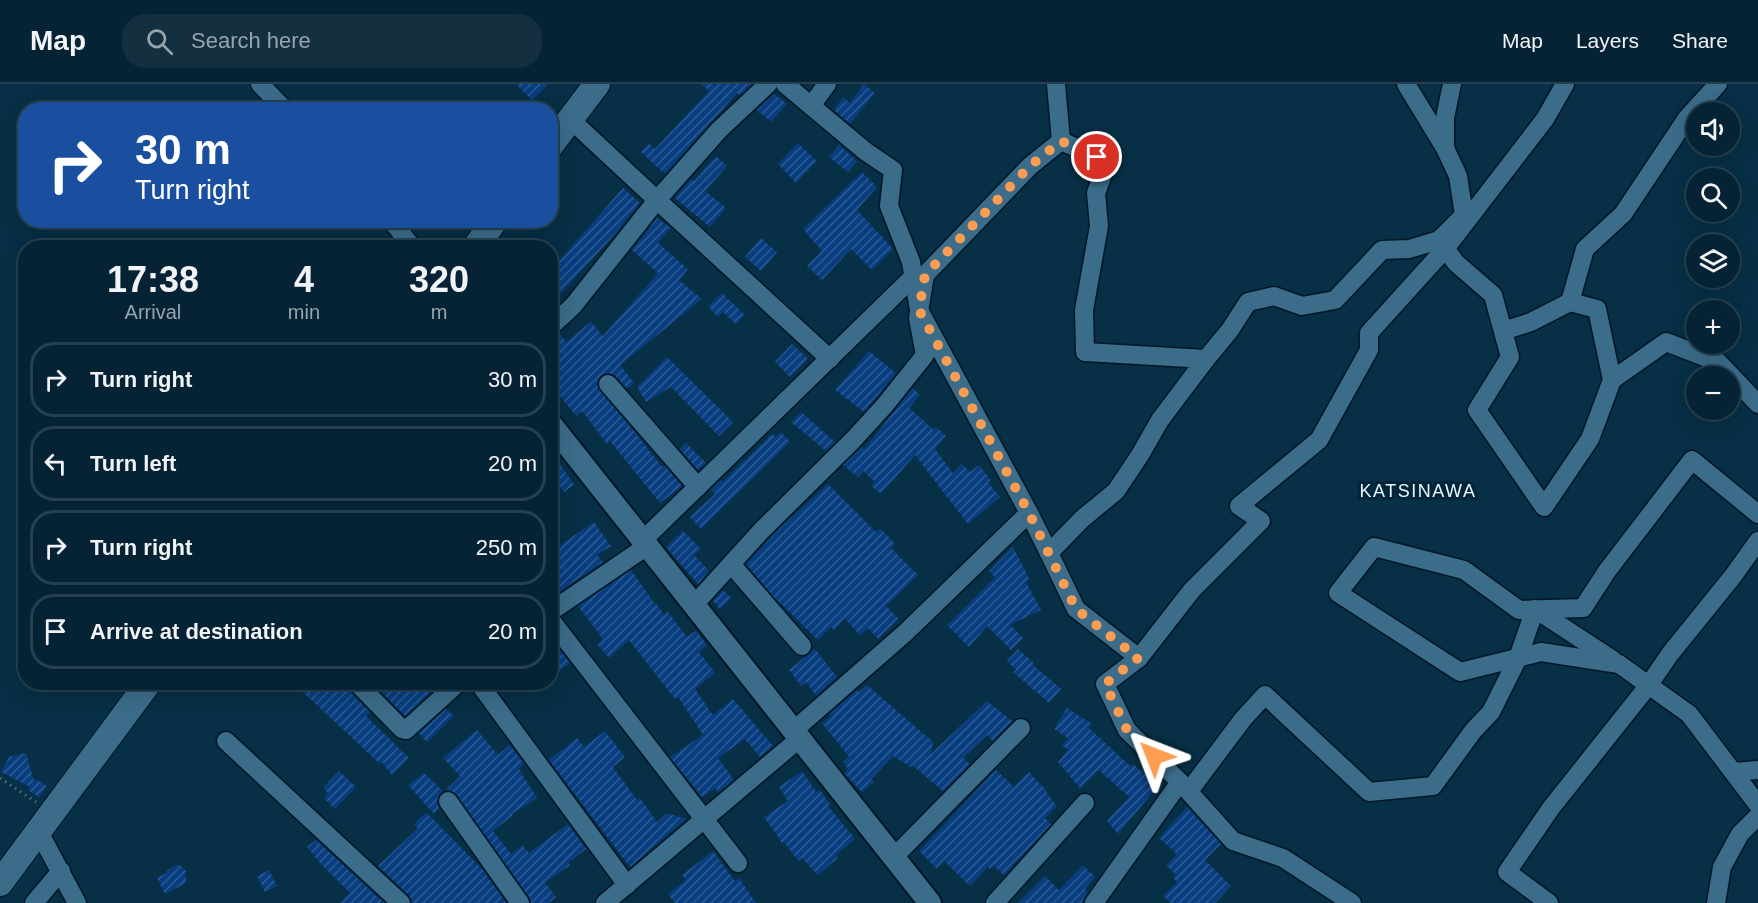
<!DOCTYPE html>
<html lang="en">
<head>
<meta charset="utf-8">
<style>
  body { margin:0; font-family:Helvetica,sans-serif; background:#132f40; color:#f1f3f6; height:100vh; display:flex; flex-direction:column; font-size:22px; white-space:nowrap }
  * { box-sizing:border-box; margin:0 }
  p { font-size:20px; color:#97a4ac }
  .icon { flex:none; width:33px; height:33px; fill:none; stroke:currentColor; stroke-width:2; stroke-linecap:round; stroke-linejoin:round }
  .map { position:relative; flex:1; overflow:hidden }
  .details { position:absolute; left:18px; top:156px; width:540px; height:450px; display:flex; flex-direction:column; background:#052334; border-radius:24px; box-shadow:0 6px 24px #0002,0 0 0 2px #26404f }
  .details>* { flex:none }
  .top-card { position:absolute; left:18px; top:18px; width:540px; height:126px; border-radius:24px; box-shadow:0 6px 24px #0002,0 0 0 2px #26404f; background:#1a4fa0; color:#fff; overflow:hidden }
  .controls { position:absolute; left:1686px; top:18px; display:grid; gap:12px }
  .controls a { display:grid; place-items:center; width:54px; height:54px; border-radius:50%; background:#052334; box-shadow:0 6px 24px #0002,0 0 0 2px #26404f; font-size:30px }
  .pin { position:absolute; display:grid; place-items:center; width:51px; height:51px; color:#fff; margin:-26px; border:3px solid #fff; border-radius:50%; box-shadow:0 2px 6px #0007 }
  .me { position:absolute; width:66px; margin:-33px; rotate:315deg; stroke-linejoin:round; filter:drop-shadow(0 0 4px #0008) }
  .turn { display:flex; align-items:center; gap:21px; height:126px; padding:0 18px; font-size:27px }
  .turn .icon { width:78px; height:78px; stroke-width:2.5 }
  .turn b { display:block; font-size:42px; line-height:51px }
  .eta { display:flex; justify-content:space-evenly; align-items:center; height:102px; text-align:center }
  .eta b { font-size:36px; font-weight:700; line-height:42px }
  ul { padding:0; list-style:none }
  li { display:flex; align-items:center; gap:18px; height:75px; margin:0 12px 9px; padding:0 6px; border:3px solid #26404f; border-radius:24px }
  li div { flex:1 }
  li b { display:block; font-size:22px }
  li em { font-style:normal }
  header { display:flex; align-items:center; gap:36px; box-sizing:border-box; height:84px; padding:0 30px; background:#052334; border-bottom:2px solid #26404f }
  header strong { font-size:28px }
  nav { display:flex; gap:33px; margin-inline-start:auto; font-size:21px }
  .search { width:420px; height:54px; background:#132f40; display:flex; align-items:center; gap:15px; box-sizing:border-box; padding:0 21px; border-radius:24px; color:#97a4ac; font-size:22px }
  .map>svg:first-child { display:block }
  .building { fill:url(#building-hatch) }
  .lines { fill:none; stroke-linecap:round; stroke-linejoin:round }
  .minor-casing { stroke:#001725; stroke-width:21 }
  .tertiary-casing { stroke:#001725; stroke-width:26 }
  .secondary-casing { stroke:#001725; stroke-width:28 }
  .path { stroke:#4f6e7f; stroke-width:3; stroke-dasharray:1.5 4.5; stroke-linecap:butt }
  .minor { stroke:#3b6c8a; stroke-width:18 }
  .tertiary { stroke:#3b6c8a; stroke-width:22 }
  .secondary { stroke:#3b6c8a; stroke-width:26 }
  .route { stroke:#fc9d52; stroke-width:10; stroke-dasharray:0 18 }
  .labels { text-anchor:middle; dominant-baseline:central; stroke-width:6; stroke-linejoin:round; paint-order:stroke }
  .quarter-label { font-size:18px; letter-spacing:1.5px; fill:#ebf6fd; stroke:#00253a }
</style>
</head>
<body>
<header>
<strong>Map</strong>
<div class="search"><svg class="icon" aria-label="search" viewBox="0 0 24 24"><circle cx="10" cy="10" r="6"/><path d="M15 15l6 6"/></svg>Search here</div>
<nav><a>Map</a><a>Layers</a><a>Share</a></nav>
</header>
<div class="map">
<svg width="1758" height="819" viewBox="0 0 1758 819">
  <defs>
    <pattern id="building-hatch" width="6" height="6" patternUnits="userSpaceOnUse" patternTransform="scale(1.5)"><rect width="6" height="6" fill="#083e80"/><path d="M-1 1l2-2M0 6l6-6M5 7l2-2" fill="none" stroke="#2c5a93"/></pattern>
  </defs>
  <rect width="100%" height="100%" fill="#072f45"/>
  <!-- building -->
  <g class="building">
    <polygon points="516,0 548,0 532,16"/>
    <polygon points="701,0 752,0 740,11 737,9 665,90 641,68 649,60 655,65 709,7"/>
    <polygon points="864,0 875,9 850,40 834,26 843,13 850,19"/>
    <polygon points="774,10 787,20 771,38 757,26"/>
    <polygon points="798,59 817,77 796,99 778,80"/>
    <polygon points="839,61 857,77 848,88 829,73"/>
    <polygon points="716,72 727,82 705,107 726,124 710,143 675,114 691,95 694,97"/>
    <polygon points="862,88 877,103 857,126 893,165 872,186 851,165 822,196 807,182 822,167 803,145"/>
    <polygon points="623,104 640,119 615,150 550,221 550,187"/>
    <polygon points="657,134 671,144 658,159 688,185 679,196 702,215 620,281 634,299 627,305 616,292 606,289 600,292 597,302 600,307 633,346 662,383 664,381 682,402 660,419 610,357 607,360 582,327 576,332 550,299 550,254 560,250 566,258 591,238 603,252 658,189 632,166"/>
    <polygon points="761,154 777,168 761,187 745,173"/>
    <polygon points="722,209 745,231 736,240 723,228 718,233 708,222"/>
    <polygon points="792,260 808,275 790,293 775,278"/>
    <polygon points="869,267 896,289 864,328 835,306"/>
    <polygon points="667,273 733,338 719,352 671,303 646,318 637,303"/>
    <polygon points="913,304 920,311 909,324 934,346 936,343 946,352 935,365 953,389 962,380 970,388 979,381 991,396 988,398 1000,413 968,440 915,371 881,410 871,402 875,398 863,387 858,393 843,381 862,363 864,365"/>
    <polygon points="801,328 835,358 826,367 791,338"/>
    <polygon points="781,348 790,358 701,445 690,433 715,410 711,406 721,396 722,398 772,350 776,353"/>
    <polygon points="686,359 706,379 698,386 680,365"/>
    <polygon points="550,365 574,401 564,408 550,389"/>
    <polygon points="828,400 876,448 880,445 889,453 895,460 891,464 918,491 886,522 899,535 878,555 868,544 860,551 845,535 834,546 831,543 818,556 774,513 746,480 781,443"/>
    <polygon points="594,438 611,462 597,471 603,478 550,514 550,468"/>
    <polygon points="683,447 701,465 694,471 709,487 698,500 666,463"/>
    <polygon points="1013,463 1030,496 1026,498 1041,526 1010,541 1023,554 1011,566 987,542 969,563 947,541 995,493 989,487"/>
    <polygon points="631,486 655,520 656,519 664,531 668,528 687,553 696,547 707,561 699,568 715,589 695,605 713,631 733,615 773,662 760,673 745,655 718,674 734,696 718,708 715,704 702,713 670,673 703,651 678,613 675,615 629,556 609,574 597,560 603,555 578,522"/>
    <polygon points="723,506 731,514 720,525 713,517"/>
    <polygon points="550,554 570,579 550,593"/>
    <polygon points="815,565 837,593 816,612 806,598 801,602 789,586"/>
    <polygon points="1018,565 1034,579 1032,580 1061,605 1049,619 1013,588 1016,586 1007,577"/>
    <polygon points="292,598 345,598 348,606 370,628 366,632 409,674 392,691 382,678 380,680"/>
    <polygon points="372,598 442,598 405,632"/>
    <polygon points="867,601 933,658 931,670 987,617 1012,637 993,657 987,651 963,674 970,680 943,707 912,681 911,683 893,672 871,695 874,698 862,708 844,689 848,685 843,678 849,673 822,639 831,632 829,630 857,606 859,608"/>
    <polygon points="1067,624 1092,640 1089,644 1131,683 1133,680 1158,702 1118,750 1107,737 1129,713 1099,686 1080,704 1058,678 1068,666 1062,661 1068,654 1054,645"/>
    <polygon points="446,625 454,632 427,658 419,649"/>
    <polygon points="477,646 498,671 510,661 524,680 519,685 537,714 512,730 513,731 493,747 511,770 522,761 529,769 568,740 586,765 568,779 570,781 545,799 556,813 549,819 531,819 529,813 457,711 452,707 446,706 460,692 443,674"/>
    <polygon points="605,647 625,673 613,683 637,716 640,714 657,738 667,729 686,735 630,783 549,676 577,654 584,663"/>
    <polygon points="26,669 34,697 36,695 47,702 39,713 28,706 30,703 1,688 9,673"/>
    <polygon points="996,686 1014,703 1029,688 1047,707 1046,708 1057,722 1045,734 1051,740 1004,791 994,782 990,785 988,783 970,802 944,777 937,785 919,767"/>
    <polygon points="339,687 356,703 335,725 324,714 328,709 323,704"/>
    <polygon points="802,687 816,708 820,706 830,721 828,722 855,755 836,771 838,774 818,791 802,774 798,777 784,758 782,759 764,733 788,717 779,703"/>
    <polygon points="424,689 443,707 438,713 437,719 439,724 434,730 408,701"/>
    <polygon points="1187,723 1221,760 1205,776 1231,802 1215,819 1171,819 1163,812 1177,798 1173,794 1176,791 1166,781 1177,770 1159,754"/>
    <polygon points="426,728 482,785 506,819 412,819 409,811 378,782 418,744 414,740"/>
    <polygon points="316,756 384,819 340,819 350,809 321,780 307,763"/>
    <polygon points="713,767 735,797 739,794 756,819 675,819 668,810 686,796 682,791"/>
    <polygon points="176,781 180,781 186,787 186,799 165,810 157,794 166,789 168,786"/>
    <polygon points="1083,781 1095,793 1085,805 1088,808 1081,819 1018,819 1045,792 1059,806"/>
    <polygon points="269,786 277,802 265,808 257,792"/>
  </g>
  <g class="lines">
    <defs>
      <g id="minor">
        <polyline points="260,0 285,26"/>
        <polyline points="785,0 865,67 893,86 889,122 911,178 919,226 1029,429"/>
        <polyline points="1056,0 1061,57"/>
        <polyline points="1406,0 1445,64"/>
        <polyline points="811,22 827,0"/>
        <polyline points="570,35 657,116 719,46 768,0"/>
        <polyline points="1061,57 1097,73 1102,93 1096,109 1099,142 1084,226 1085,268 1206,275 1160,336 1140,371 1116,407 1082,435 1049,469 1076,525 1139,574 1192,506 1261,437 1239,422 1319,356 1369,266 1369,249 1445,165 1545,35 1565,0"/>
        <polyline points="391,136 413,164"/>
        <polyline points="1439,156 1456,179 1493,211 1510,273 1477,326 1544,423 1590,355 1612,296 1597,225 1570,218 1531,238 1503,247"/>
        <polyline points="1570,218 1585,165 1623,130 1687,34 1718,0"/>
        <polyline points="550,243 573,222 657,116 830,275"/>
        <polyline points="1206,275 1230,246 1248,218 1274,212 1302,222 1335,216 1382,166 1409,165 1439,156 1464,131 1458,92 1445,64 1445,34 1452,0"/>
        <polyline points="1612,296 1666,258 1718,278 1758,320"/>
        <polyline points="608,300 698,403"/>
        <polyline points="1758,430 1692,376 1607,487 1583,524 1519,526 1464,486 1374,463 1338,509 1460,588 1541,568 1619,580 1689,630 1758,721"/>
        <polyline points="642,457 914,192"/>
        <polyline points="731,480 802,562"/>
        <polyline points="693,522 761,447 853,356 885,321 925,271 918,234 925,191 1030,82 1061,57"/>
        <polyline points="550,528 647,462"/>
        <polyline points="550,535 738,779"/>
        <polyline points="1139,574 1105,600 1127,646 1180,698 1233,757 1283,774 1352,819"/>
        <polyline points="356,598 402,645 406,646 459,598"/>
        <polyline points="478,598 627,801"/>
        <polyline points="793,647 905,549 1029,429 1049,469"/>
        <polyline points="226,657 401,819"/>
        <polyline points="1734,688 1758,686"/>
        <polyline points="1189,707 1243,635 1265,611 1369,708 1433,702 1473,647 1491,628 1518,574 1535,525 1613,576"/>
        <polyline points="448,717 520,819"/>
        <polyline points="39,748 77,819"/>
        <polyline points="893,774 1021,644"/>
        <polyline points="34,819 61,787"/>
        <polyline points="605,819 799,655"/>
        <polyline points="995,819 1085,719"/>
        <polyline points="1094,819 1180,698"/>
        <polyline points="1549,819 1507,788 1551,724 1648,602 1670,570 1733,492 1758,457"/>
        <polyline points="1716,819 1722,783 1740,750 1758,732"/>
      </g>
      <polyline id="tertiary" points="550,339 930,819"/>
      <g id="secondary">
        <polyline points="550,62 597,0"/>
        <polyline points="475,164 495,136"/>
        <polyline points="0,799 149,598"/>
      </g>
    </defs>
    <!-- minor casing -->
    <use href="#minor" class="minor-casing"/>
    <!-- tertiary casing -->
    <use href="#tertiary" class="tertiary-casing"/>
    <!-- secondary casing -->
    <use href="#secondary" class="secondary-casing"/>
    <!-- path -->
    <polyline class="path" points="0,694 36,718"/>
    <!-- minor -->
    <use href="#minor" class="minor"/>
    <!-- tertiary -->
    <use href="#tertiary" class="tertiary"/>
    <!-- secondary -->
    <use href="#secondary" class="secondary"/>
  </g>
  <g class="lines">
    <!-- route -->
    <polyline class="route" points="1097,73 1061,57 1030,82 925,191 919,226 1029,429 1076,525 1138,574 1105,600 1127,646 1154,672"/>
  </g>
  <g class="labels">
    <!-- quarter labels -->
    <g class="quarter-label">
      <text x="1418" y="407">KATSINAWA</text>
    </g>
  </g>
</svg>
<div class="controls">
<a><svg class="icon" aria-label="sound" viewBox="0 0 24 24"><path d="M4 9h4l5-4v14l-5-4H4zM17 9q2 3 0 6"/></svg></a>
<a><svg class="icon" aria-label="search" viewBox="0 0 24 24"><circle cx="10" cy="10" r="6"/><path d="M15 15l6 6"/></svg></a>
<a><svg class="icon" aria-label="layers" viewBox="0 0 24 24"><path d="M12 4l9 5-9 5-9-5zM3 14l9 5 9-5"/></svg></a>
<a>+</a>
<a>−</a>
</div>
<div class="pin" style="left:1097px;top:73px;background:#d93025"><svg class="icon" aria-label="arrive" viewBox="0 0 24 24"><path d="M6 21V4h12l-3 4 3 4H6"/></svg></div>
<svg class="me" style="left:1154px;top:672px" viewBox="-20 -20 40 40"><path d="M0-17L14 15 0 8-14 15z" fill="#fc9d52" stroke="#fff" stroke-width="4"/></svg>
<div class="top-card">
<div class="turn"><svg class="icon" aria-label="right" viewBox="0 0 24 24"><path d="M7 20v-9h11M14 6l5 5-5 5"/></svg><div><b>30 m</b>Turn right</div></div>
</div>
<section class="details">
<div class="eta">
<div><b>17:38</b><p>Arrival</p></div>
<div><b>4</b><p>min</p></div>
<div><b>320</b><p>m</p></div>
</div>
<ul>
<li><svg class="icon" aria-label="right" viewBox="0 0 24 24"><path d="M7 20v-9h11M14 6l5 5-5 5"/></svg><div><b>Turn right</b></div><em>30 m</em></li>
<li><svg class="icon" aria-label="left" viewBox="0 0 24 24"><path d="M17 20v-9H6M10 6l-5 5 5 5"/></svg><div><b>Turn left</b></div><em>20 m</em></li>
<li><svg class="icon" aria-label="right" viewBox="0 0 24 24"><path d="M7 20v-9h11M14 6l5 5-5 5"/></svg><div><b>Turn right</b></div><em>250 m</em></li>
<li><svg class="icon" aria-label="arrive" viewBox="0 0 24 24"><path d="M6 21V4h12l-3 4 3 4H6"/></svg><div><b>Arrive at destination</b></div><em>20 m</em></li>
</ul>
</section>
</div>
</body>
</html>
